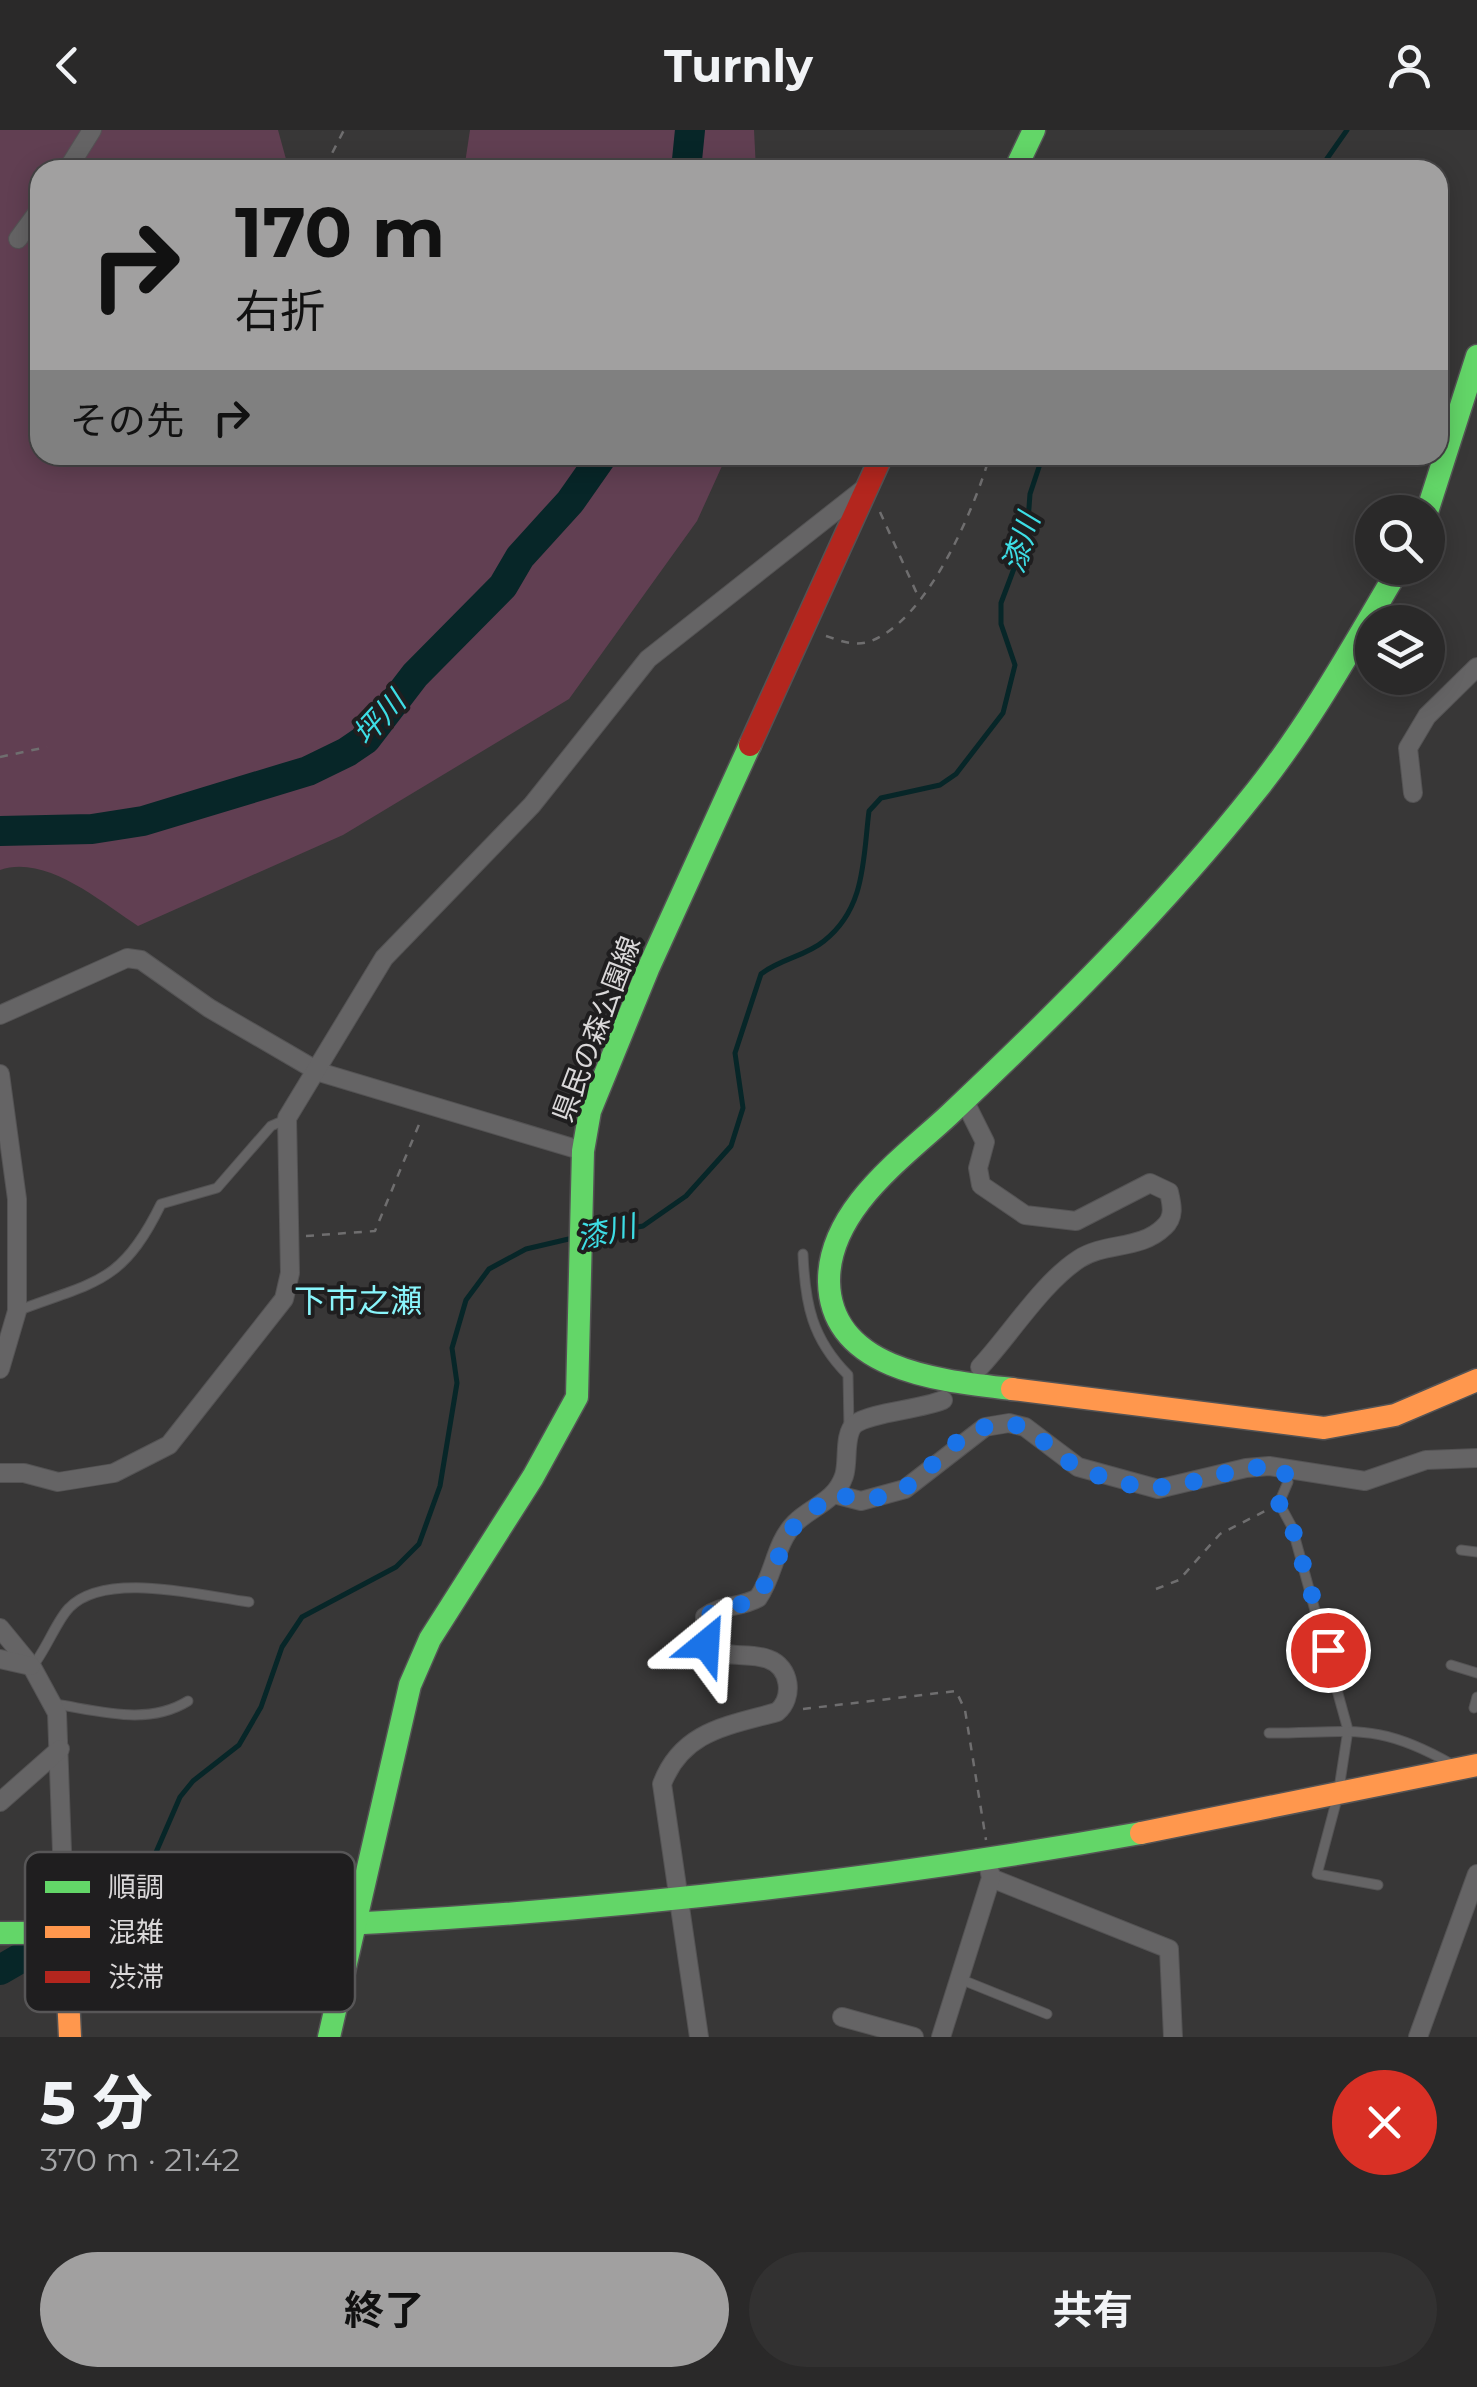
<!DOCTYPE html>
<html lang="ja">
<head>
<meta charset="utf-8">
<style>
  body { margin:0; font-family:Montserrat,"Noto Sans JP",sans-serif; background:#323131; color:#f1f3f6; height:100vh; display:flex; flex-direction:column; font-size:38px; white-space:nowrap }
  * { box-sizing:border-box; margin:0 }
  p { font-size:32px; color:#a5a6a8 }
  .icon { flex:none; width:55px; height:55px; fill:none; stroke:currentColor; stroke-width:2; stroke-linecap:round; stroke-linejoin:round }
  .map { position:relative; height:1907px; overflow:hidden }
  .side { display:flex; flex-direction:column; background:#2a2929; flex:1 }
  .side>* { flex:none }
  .hud { position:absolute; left:30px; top:30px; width:1418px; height:305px; border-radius:30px; box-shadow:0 5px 25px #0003,0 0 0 2px #464546; background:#a1a0a0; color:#111; overflow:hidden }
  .controls { position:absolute; left:1355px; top:365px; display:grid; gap:20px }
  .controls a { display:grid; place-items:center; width:90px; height:90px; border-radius:50%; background:#2a2929; box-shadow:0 5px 25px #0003,0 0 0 2px #464546; font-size:50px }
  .pin { position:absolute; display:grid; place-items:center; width:85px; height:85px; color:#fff; margin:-42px; border:5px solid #fff; border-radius:50%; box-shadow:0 2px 10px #0007 }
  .me { position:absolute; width:110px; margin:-55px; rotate:27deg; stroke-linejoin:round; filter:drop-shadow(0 0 8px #0008) }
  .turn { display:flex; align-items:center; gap:35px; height:210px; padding:0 40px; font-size:45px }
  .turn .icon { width:130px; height:130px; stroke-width:2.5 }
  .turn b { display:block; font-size:70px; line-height:85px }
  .then { display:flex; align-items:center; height:95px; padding:0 40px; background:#0003; gap:20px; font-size:38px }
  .round { display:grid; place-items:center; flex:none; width:105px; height:105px; border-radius:52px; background:#323131 }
  .head { display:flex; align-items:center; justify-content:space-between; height:170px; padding:0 40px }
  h1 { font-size:60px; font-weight:700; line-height:75px }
  .primary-button { display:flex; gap:20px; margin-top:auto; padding:20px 40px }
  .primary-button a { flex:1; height:115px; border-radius:60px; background:#a1a0a0; color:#111; font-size:40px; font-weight:700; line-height:115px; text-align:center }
  .primary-button a+a { background:#323131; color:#f1f3f6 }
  header { display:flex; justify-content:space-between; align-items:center; height:130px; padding:0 40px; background:#2a2929; font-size:45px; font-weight:700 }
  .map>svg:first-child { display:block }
  .green { fill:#613f52 }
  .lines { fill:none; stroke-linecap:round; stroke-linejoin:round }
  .stream { stroke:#072628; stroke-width:5 }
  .river { stroke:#072628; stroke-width:30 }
  .lane-casing { stroke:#545354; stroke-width:11 }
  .street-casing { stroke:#545354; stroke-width:20 }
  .fast-casing { stroke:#545354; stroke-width:25 }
  .slow-casing { stroke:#545354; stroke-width:25 }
  .jam-casing { stroke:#545354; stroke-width:25 }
  .path { stroke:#6f6e6f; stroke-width:2.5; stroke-dasharray:8 8; stroke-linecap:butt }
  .lane { stroke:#656465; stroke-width:9 }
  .street { stroke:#656465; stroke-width:18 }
  .fast { stroke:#63d668; stroke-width:22 }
  .slow { stroke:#ff974d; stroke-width:22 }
  .jam { stroke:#b3261e; stroke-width:22 }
  .route { stroke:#1a73e8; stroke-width:18; stroke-dasharray:0 32.4 }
  .labels { text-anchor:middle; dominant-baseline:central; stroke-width:8; stroke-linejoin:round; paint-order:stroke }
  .street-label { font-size:28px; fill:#dad8d9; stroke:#1f1e1f }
  .water-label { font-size:30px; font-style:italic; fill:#3ddde5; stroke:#1f1e1f }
  .quarter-label { font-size:32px; fill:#89f5fb; stroke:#1f1e1f }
  .key { fill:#1f1e1f; stroke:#575657; stroke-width:2.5 }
  .key-label { font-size:28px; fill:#dad8d9 }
</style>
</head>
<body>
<header><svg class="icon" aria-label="back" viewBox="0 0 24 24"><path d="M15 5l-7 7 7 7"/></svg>Turnly<svg class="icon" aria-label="person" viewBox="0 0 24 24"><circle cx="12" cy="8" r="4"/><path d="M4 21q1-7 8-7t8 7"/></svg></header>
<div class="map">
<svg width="1477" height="1907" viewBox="0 0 1477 1907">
  <rect width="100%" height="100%" fill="#383737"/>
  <!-- green -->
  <g class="green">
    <path d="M 0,0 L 278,0 L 289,40 L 40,40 L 40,325 L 727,325 L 697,391 L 569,569 L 343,705 L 138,796 C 101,772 46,724 0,740 Z"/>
    <polygon points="470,0 754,0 756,40 464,40"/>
  </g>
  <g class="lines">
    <!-- stream -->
    <g class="stream">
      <polyline points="1319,40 1347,0"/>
      <path d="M 589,1106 L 643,1096 L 686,1066 L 731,1016 L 743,978 L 735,923 L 761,844 C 780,829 806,826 824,811 C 866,778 863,728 869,681 L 881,668 L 940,655 L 956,644 L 1003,583 L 1015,535 L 1001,494 L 1001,473 L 1027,404 L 1030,364 L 1043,325"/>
      <polyline points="93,1793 147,1743 180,1667 193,1651 239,1615 261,1577 282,1517 302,1487 396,1437 419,1414 440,1356 457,1253 452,1218 466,1170 489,1139 526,1119 573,1108"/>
    </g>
    <!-- river -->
    <g class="river">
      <polyline points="686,40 690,0"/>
      <polyline points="0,701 92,699 143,691 308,641 347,622 366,609 415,545 503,456 520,427 570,372 603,325"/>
      <polyline points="0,1840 19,1829"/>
    </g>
    <defs>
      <g id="lane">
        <path d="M 803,1124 C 805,1174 812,1209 848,1245 L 849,1298"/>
        <path d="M 17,1181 C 96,1151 122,1154 161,1074 L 217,1058 L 271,996 L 287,989"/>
        <polyline points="1284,1341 1288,1352 1279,1373 1292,1397 1348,1600 1338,1665 1317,1744 1378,1755"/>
        <polyline points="1461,1420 1477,1422"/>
        <polyline points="1451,1535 1477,1543"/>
        <path d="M 32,1537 C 46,1520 57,1490 69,1478 C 105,1440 202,1466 249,1472"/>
        <path d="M 55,1574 C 100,1581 148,1596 188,1571"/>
        <polyline points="1474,1578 1477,1567"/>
        <path d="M 1269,1603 C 1352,1603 1377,1591 1453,1635"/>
        <polyline points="960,1849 1047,1884"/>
      </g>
      <g id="street">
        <polyline points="67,40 92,0"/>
        <polyline points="18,109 40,79"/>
        <polyline points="1413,663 1408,618 1427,586 1477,537"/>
        <polyline points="0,885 127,828 141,830 209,878 319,942 583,1021"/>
        <polyline points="0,944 17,1069 17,1181 0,1239"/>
        <path d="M 964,970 L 985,1012 L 978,1038 L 981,1055 L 1025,1085 L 1076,1091 L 1150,1053 L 1169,1062 C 1172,1075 1175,1087 1164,1097 C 1141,1120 1105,1112 1079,1129 C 1043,1152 1010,1205 980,1237"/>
        <polyline points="0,1343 24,1343 58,1352 114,1343 169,1315 284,1169 290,1143 287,988 384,828 532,675 648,529 866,357"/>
        <polyline points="834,1364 861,1371 905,1359 985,1297 1009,1293 1025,1297 1078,1337 1158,1359 1246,1338 1269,1336 1365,1351 1426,1330 1477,1328"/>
        <polyline points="0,1498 32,1537 57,1583 65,1804"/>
        <polyline points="0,1529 31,1536"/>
        <polyline points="0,1672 60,1619"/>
        <polyline points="991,1748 1169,1819 1173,1907"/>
        <polyline points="842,1887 914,1907"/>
        <path d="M 699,1907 L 662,1654 C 682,1601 727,1596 777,1582 C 794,1568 791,1537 768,1529 C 747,1521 724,1531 706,1514 L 705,1487 C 722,1474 740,1478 758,1468 C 774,1446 775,1413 795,1393 C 812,1376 835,1372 844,1346 C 849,1332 843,1304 855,1294 C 871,1282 919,1280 943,1270"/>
        <polyline points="941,1907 991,1748 989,1738"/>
        <polyline points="1418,1907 1477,1744"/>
      </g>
      <g id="fast">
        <polyline points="1015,40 1034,0"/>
        <polyline points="1427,382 1477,226"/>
        <path d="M 1012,1259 C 944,1251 831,1242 829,1152 C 828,1080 903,1028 949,985 C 1056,884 1165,776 1256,661 C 1311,592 1354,514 1399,438"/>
        <path d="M 0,1803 C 384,1803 763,1771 1141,1703"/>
        <polyline points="329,1907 410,1555 430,1509 533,1347 577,1267 583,1021 590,981 648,839 750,615"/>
      </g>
      <g id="slow">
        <polyline points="1012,1259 1324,1298 1395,1285 1477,1250"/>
        <polyline points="1141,1703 1477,1635"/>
        <polyline points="65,1804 70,1907"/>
      </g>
      <polyline id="jam" points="750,615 882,325"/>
    </defs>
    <!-- lane casing -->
    <use href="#lane" class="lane-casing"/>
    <!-- street casing -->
    <use href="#street" class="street-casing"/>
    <!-- fast casing -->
    <use href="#fast" class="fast-casing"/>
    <!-- slow casing -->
    <use href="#slow" class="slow-casing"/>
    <!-- jam casing -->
    <use href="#jam" class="jam-casing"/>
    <!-- path -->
    <g class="path">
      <polyline points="325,37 344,0"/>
      <polyline points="880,382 918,466"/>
      <path d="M 826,506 C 841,511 856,517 871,511 C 928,489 974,380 990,325"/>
      <polyline points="0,627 47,617"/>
      <polyline points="306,1106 375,1101 420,992"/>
      <polyline points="1156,1459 1179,1450 1220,1404 1269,1379"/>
      <polyline points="803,1579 956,1561 965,1580 986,1710"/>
    </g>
    <!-- lane -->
    <use href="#lane" class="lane"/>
    <!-- street -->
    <use href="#street" class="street"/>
    <!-- fast -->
    <use href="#fast" class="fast"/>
    <!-- slow -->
    <use href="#slow" class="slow"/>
    <!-- jam -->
    <use href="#jam" class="jam"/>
  </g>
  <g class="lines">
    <!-- route -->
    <path class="route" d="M 706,1514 L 706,1487 C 722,1474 740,1478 758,1468 L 796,1392 L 834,1364 C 924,1386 925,1315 988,1296 C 1027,1284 1044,1317 1074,1335 C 1090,1344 1114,1351 1132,1355 C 1183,1367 1232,1330 1283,1338 L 1288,1352 L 1279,1373 L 1292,1397 L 1328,1520"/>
  </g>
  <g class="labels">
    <!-- street labels -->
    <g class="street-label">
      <text transform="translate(596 899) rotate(-69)">県民の森公園線</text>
    </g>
    <!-- water labels -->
    <g class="water-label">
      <text transform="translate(1021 413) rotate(-73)">漆川</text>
      <text transform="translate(379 588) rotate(-47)">坪川</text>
      <text transform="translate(606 1102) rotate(-13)">漆川</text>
    </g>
    <!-- quarter labels -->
    <g class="quarter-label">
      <text x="358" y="1170">下市之瀬</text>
    </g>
  </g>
  <!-- legend -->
  <rect x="25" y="1722" width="330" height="160" rx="15" class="key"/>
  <rect x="45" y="1751" width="45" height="12" fill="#63d668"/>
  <rect x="45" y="1796" width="45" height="12" fill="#ff974d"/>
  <rect x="45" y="1841" width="45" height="12" fill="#b3261e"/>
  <g class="key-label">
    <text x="108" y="1767">順調</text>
    <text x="108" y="1812">混雑</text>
    <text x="108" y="1857">渋滞</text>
  </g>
</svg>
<div class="controls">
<a><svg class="icon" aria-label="search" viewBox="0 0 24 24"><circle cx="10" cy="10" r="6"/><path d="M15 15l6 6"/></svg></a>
<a><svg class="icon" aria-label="layers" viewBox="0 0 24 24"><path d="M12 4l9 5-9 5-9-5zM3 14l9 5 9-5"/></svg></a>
</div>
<div class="pin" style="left:1328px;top:1520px;background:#d93025"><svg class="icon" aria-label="arrive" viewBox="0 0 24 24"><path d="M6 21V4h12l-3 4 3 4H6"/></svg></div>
<svg class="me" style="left:706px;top:1514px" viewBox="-20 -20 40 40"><path d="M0-17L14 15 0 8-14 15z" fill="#1a73e8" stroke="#fff" stroke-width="4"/></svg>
<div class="hud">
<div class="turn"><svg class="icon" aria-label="right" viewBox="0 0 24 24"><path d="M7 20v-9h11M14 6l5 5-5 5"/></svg><div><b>170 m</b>右折</div></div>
<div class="then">その先<svg class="icon" aria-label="right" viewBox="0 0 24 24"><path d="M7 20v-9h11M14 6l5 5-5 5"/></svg></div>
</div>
</div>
<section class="side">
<div class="head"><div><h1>5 分</h1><p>370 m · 21:42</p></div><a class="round" style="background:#d93025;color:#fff"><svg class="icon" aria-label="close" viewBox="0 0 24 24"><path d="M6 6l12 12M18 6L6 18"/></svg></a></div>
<div class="primary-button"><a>終了</a><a>共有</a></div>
</section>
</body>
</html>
